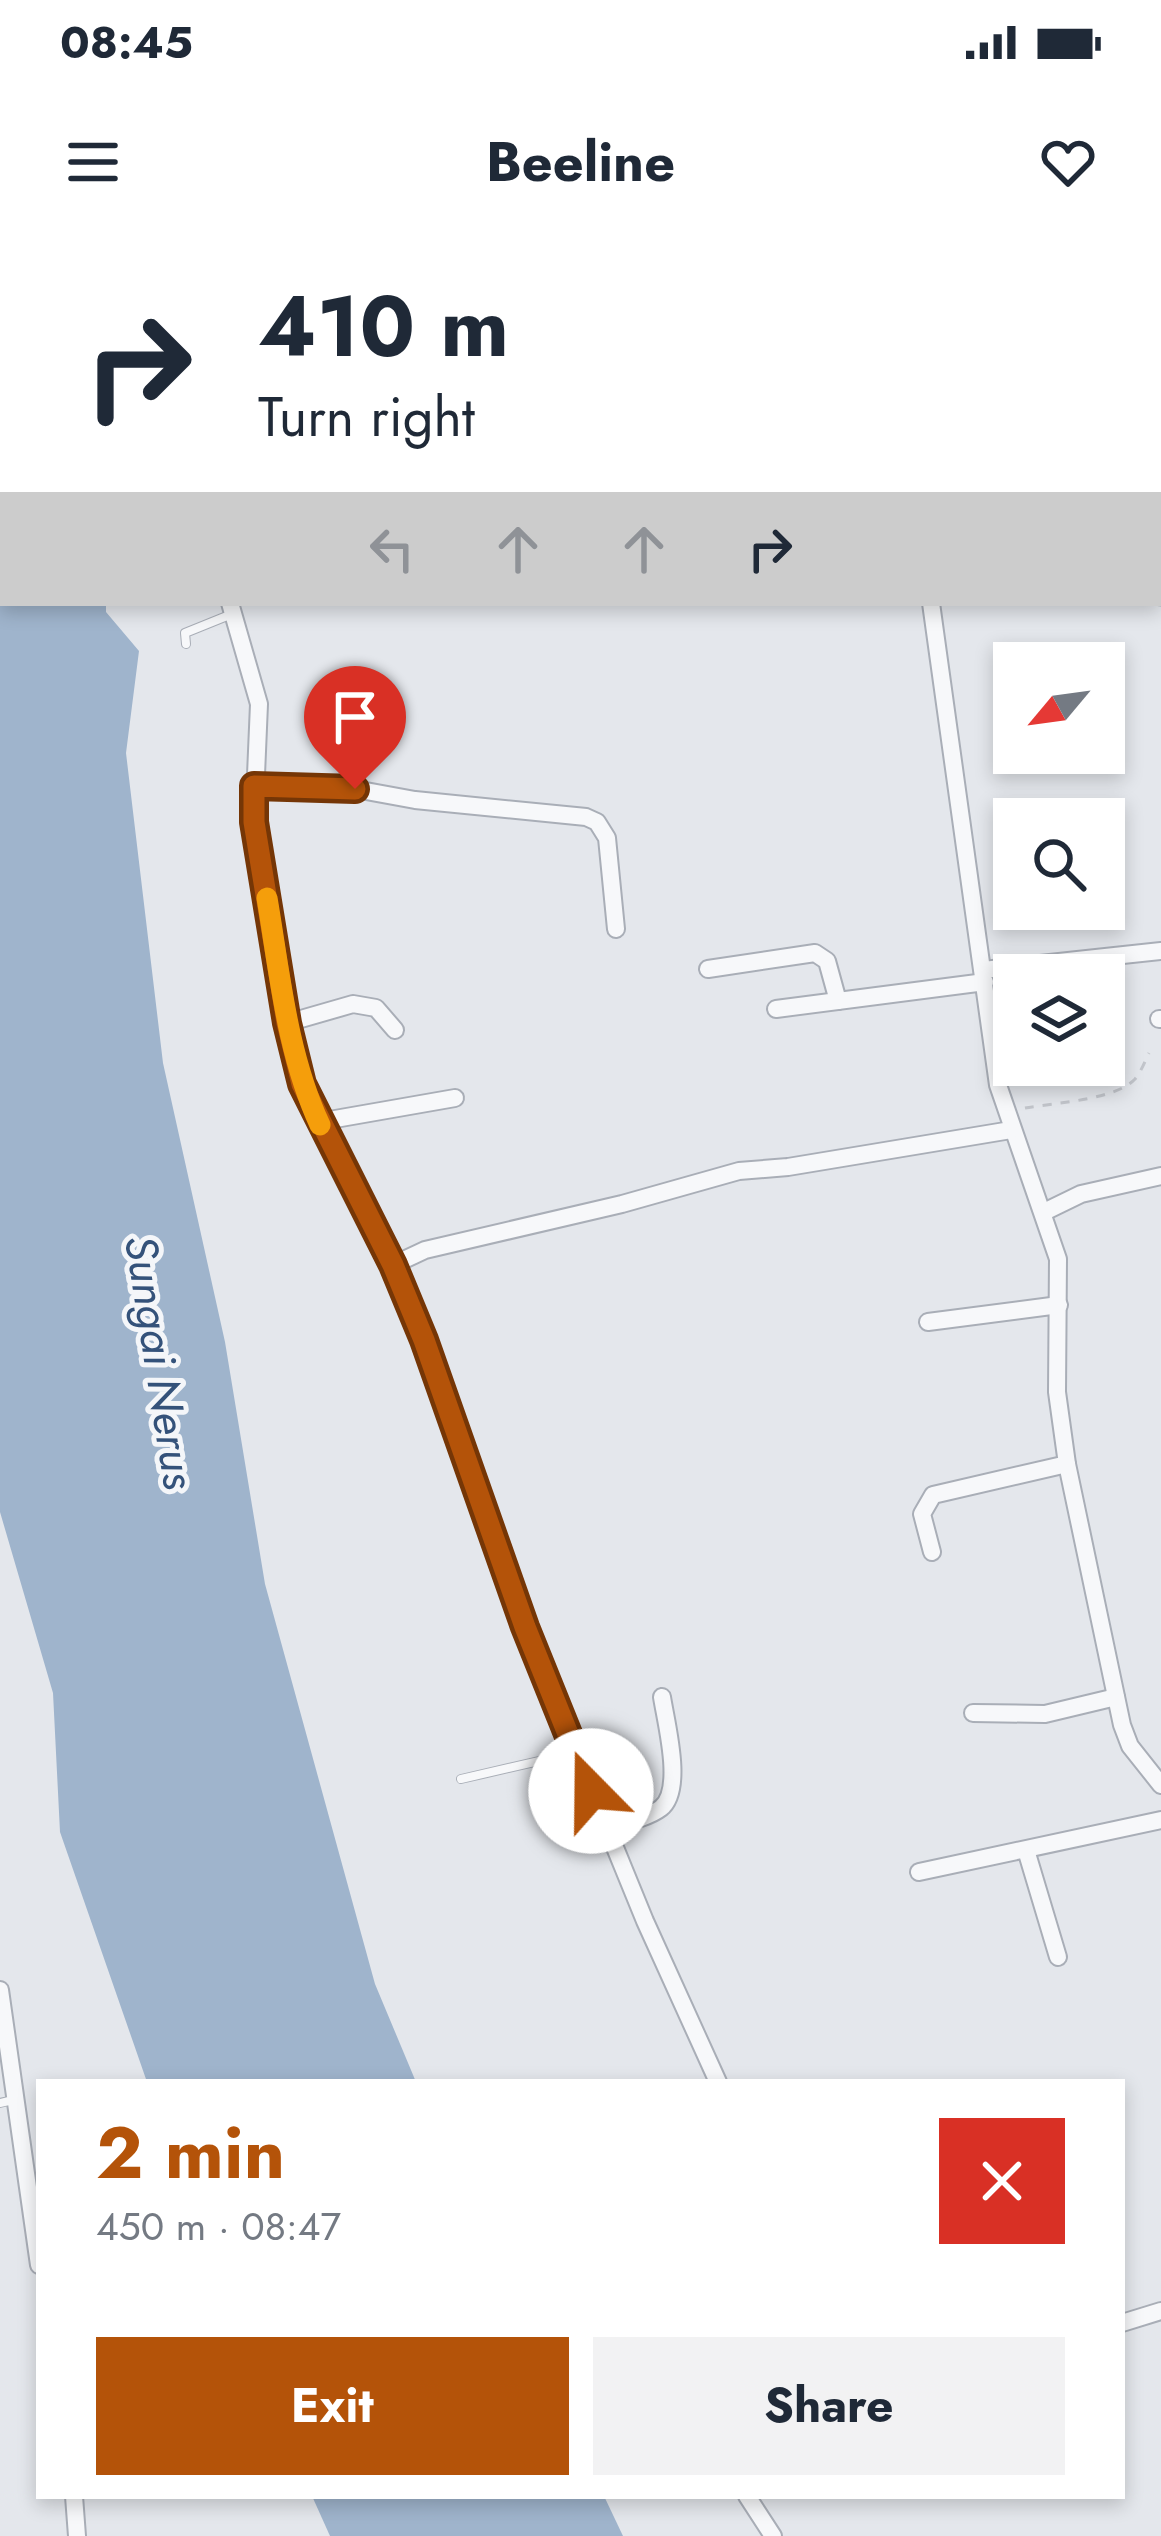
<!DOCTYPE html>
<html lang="en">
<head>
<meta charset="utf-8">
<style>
  body { margin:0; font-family:Jost,sans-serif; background:#f2f2f3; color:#1f2937; height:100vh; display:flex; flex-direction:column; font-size:45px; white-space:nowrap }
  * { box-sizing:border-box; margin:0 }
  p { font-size:39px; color:#747a83 }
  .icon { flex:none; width:66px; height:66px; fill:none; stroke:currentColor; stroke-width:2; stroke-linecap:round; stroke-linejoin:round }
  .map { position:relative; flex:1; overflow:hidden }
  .drawer { position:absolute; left:36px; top:1839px; width:1089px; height:420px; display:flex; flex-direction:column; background:#fff; border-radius:0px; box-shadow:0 6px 18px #0003 }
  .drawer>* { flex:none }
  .banner { position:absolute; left:0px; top:0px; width:1161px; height:366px; box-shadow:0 6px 18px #0003; background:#fff; color:#1f2937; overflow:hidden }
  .needle { width:78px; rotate:241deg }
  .fabs { position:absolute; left:993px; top:402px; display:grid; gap:24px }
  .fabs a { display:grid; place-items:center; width:132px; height:132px; border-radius:0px; background:#fff; box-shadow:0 6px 18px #0003; font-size:60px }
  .pin { position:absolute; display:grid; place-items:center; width:102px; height:102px; color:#fff; margin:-123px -51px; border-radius:50% 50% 50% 0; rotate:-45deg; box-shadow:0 0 12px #0007 }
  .pin .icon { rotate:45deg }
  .me { position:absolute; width:132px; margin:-66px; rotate:338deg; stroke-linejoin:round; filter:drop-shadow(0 0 9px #0008) }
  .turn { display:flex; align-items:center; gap:42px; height:252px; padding:0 60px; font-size:54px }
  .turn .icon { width:156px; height:156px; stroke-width:2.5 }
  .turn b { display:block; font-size:84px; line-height:102px }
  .lanes { display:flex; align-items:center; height:114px; padding:0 60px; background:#0003; justify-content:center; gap:60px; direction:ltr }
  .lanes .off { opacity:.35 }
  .round { display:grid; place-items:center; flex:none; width:126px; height:126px; border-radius:0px; background:#f2f2f3 }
  .headline { display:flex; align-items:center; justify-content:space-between; height:204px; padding:0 60px }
  h1 { font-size:72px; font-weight:700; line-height:90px; color:#b45309 }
  .button { display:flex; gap:24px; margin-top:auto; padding:24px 60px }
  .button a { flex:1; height:138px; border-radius:0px; background:#b45309; color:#fff; font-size:48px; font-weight:700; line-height:138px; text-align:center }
  .button a+a { background:#f2f2f3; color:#1f2937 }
  .status { display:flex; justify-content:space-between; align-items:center; height:84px; padding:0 60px; background:#fff; direction:ltr }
  .status svg { height:33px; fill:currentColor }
  header { display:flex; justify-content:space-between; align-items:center; height:156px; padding:0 60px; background:#fff; font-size:54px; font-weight:700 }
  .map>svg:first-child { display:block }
  .water { fill:#9fb4cc }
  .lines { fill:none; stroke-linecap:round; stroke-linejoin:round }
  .lane-casing { stroke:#a9aeb7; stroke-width:10 }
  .street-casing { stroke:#a9aeb7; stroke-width:20 }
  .secondary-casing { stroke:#a9aeb7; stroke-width:27 }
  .highway-casing { stroke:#8b94a3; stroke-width:33 }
  .path { stroke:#c2c5cb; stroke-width:3; stroke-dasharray:9 9; stroke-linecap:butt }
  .lane { stroke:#f7f8fa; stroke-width:8 }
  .street { stroke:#f7f8fa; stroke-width:16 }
  .secondary { stroke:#fff; stroke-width:24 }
  .highway { stroke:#fff; stroke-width:30 }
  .route-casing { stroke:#753606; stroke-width:30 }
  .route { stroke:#b45309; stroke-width:21 }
  .slow { stroke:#f59e0b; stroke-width:21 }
  .labels { text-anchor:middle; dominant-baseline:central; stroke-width:10; stroke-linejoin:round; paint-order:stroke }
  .water-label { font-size:45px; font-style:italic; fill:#34527a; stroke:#f4f6f9 }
</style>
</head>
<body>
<div class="status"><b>08:45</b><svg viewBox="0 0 49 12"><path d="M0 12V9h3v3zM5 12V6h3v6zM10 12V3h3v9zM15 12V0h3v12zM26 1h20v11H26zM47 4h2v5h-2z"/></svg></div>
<header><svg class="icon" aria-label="menu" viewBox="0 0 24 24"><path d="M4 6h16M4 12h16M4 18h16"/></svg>Beeline<svg class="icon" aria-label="heart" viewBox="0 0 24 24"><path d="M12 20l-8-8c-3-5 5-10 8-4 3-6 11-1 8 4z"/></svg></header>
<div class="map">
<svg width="1161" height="2296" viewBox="0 0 1161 2296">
  <rect width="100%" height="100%" fill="#e4e7ec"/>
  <!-- water -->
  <g class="water">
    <polygon points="0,229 3,363 106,363 106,372 139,411 126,513 163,823 225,1102 265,1344 375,1744 416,1842 147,1842 60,1592 53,1453 0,1272"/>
    <polygon points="312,2256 604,2256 623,2296 330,2296"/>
  </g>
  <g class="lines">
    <defs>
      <g id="lane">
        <polyline points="186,404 185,393 232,374"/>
        <polyline points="461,1539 574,1513"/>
        <polyline points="0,1863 13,1860"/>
      </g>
      <g id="street">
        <polyline points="161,0 164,3"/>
        <polyline points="230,363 259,464 254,582 287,783 302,844 393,1025 424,1100 525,1387 645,1681 718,1842"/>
        <polyline points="931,363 998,845 1058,1019 1057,1152 1067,1224 1122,1485 1130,1506 1161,1545"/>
        <polyline points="254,546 355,549 415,560 586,577 597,582 607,598 616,689"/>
        <polyline points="708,729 815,713 827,721 838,761"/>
        <polyline points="983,730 1161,711"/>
        <polyline points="776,769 985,742"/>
        <polyline points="1159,779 1161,779"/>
        <polyline points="287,783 353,764 376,768 395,790"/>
        <polyline points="318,882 455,858"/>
        <polyline points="1044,972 1081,954 1161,936"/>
        <polyline points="393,1025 425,1010 622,964 739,931 788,927 1011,890"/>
        <polyline points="928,1082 1059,1065"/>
        <polyline points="932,1312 922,1274 933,1255 1067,1224"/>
        <polyline points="973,1473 1045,1474 1116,1457"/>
        <path d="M 607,1588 C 623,1583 648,1578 661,1568 C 684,1550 666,1483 662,1457"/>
        <polyline points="1026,1610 1058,1717"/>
        <polyline points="919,1632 1161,1580"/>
        <polyline points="0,1750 39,2025"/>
        <polyline points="1122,2083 1161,2071"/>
        <polyline points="74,2256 77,2296"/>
        <polyline points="747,2256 773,2296"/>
      </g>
      <g id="secondary">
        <polyline points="856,0 857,3"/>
        <polyline points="1158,339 1161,353"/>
      </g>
      <g id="highway">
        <polyline points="1158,121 1161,121"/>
        <polyline points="1158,148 1161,147"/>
        <polyline points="0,199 3,199"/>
      </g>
    </defs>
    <!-- lane casing -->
    <use href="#lane" class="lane-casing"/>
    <!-- street casing -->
    <use href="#street" class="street-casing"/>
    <!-- secondary casing -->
    <use href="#secondary" class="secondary-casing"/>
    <!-- highway casing -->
    <use href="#highway" class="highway-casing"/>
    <!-- path -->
    <path class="path" d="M 1025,868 C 1053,863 1116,860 1135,839 C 1141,832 1145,821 1149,813"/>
    <!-- lane -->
    <use href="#lane" class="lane"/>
    <!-- street -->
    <use href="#street" class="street"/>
    <!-- secondary -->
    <use href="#secondary" class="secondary"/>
    <!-- highway -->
    <use href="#highway" class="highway"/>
  </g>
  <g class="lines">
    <defs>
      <polyline id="route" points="355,549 254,546 254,582 287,783 302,844 393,1025 424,1100 525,1387 591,1551"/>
    </defs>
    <!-- route casing -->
    <use href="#route" class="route-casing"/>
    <!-- route -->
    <use href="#route" class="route"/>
    <!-- slow -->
    <path class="slow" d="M 267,658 C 280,735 287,814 320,885"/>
  </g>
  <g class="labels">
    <!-- water labels -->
    <g class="water-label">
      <text transform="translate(160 1122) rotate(81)">Sungai Nerus</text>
    </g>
  </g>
</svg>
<div class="fabs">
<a><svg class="needle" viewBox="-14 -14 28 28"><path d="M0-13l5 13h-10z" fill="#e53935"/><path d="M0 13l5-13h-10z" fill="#747a83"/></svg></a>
<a><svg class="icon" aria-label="search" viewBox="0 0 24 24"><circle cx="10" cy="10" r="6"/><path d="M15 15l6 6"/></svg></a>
<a><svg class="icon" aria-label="layers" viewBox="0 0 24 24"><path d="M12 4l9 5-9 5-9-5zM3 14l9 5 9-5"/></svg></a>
</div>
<div class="pin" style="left:355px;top:549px;background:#d93025"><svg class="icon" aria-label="arrive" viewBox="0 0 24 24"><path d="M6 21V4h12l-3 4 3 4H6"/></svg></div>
<svg class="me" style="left:591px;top:1551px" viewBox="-20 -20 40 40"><circle r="19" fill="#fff"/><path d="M0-13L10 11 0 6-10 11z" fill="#b45309"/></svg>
<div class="banner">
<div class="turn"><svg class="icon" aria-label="right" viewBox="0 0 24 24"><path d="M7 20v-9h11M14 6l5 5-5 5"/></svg><div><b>410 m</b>Turn right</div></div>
<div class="lanes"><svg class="icon off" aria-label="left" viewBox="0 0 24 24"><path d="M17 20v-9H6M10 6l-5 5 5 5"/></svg><svg class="icon off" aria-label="ahead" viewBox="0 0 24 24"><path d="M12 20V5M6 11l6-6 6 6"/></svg><svg class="icon off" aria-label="ahead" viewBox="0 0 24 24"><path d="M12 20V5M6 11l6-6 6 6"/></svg><svg class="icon" aria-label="right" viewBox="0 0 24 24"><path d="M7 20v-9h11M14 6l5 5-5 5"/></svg></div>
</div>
<section class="drawer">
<div class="headline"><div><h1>2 min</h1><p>450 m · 08:47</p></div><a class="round" style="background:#d93025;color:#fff"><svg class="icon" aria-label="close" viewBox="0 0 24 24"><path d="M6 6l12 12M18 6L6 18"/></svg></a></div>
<div class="button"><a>Exit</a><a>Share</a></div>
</section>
</div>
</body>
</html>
